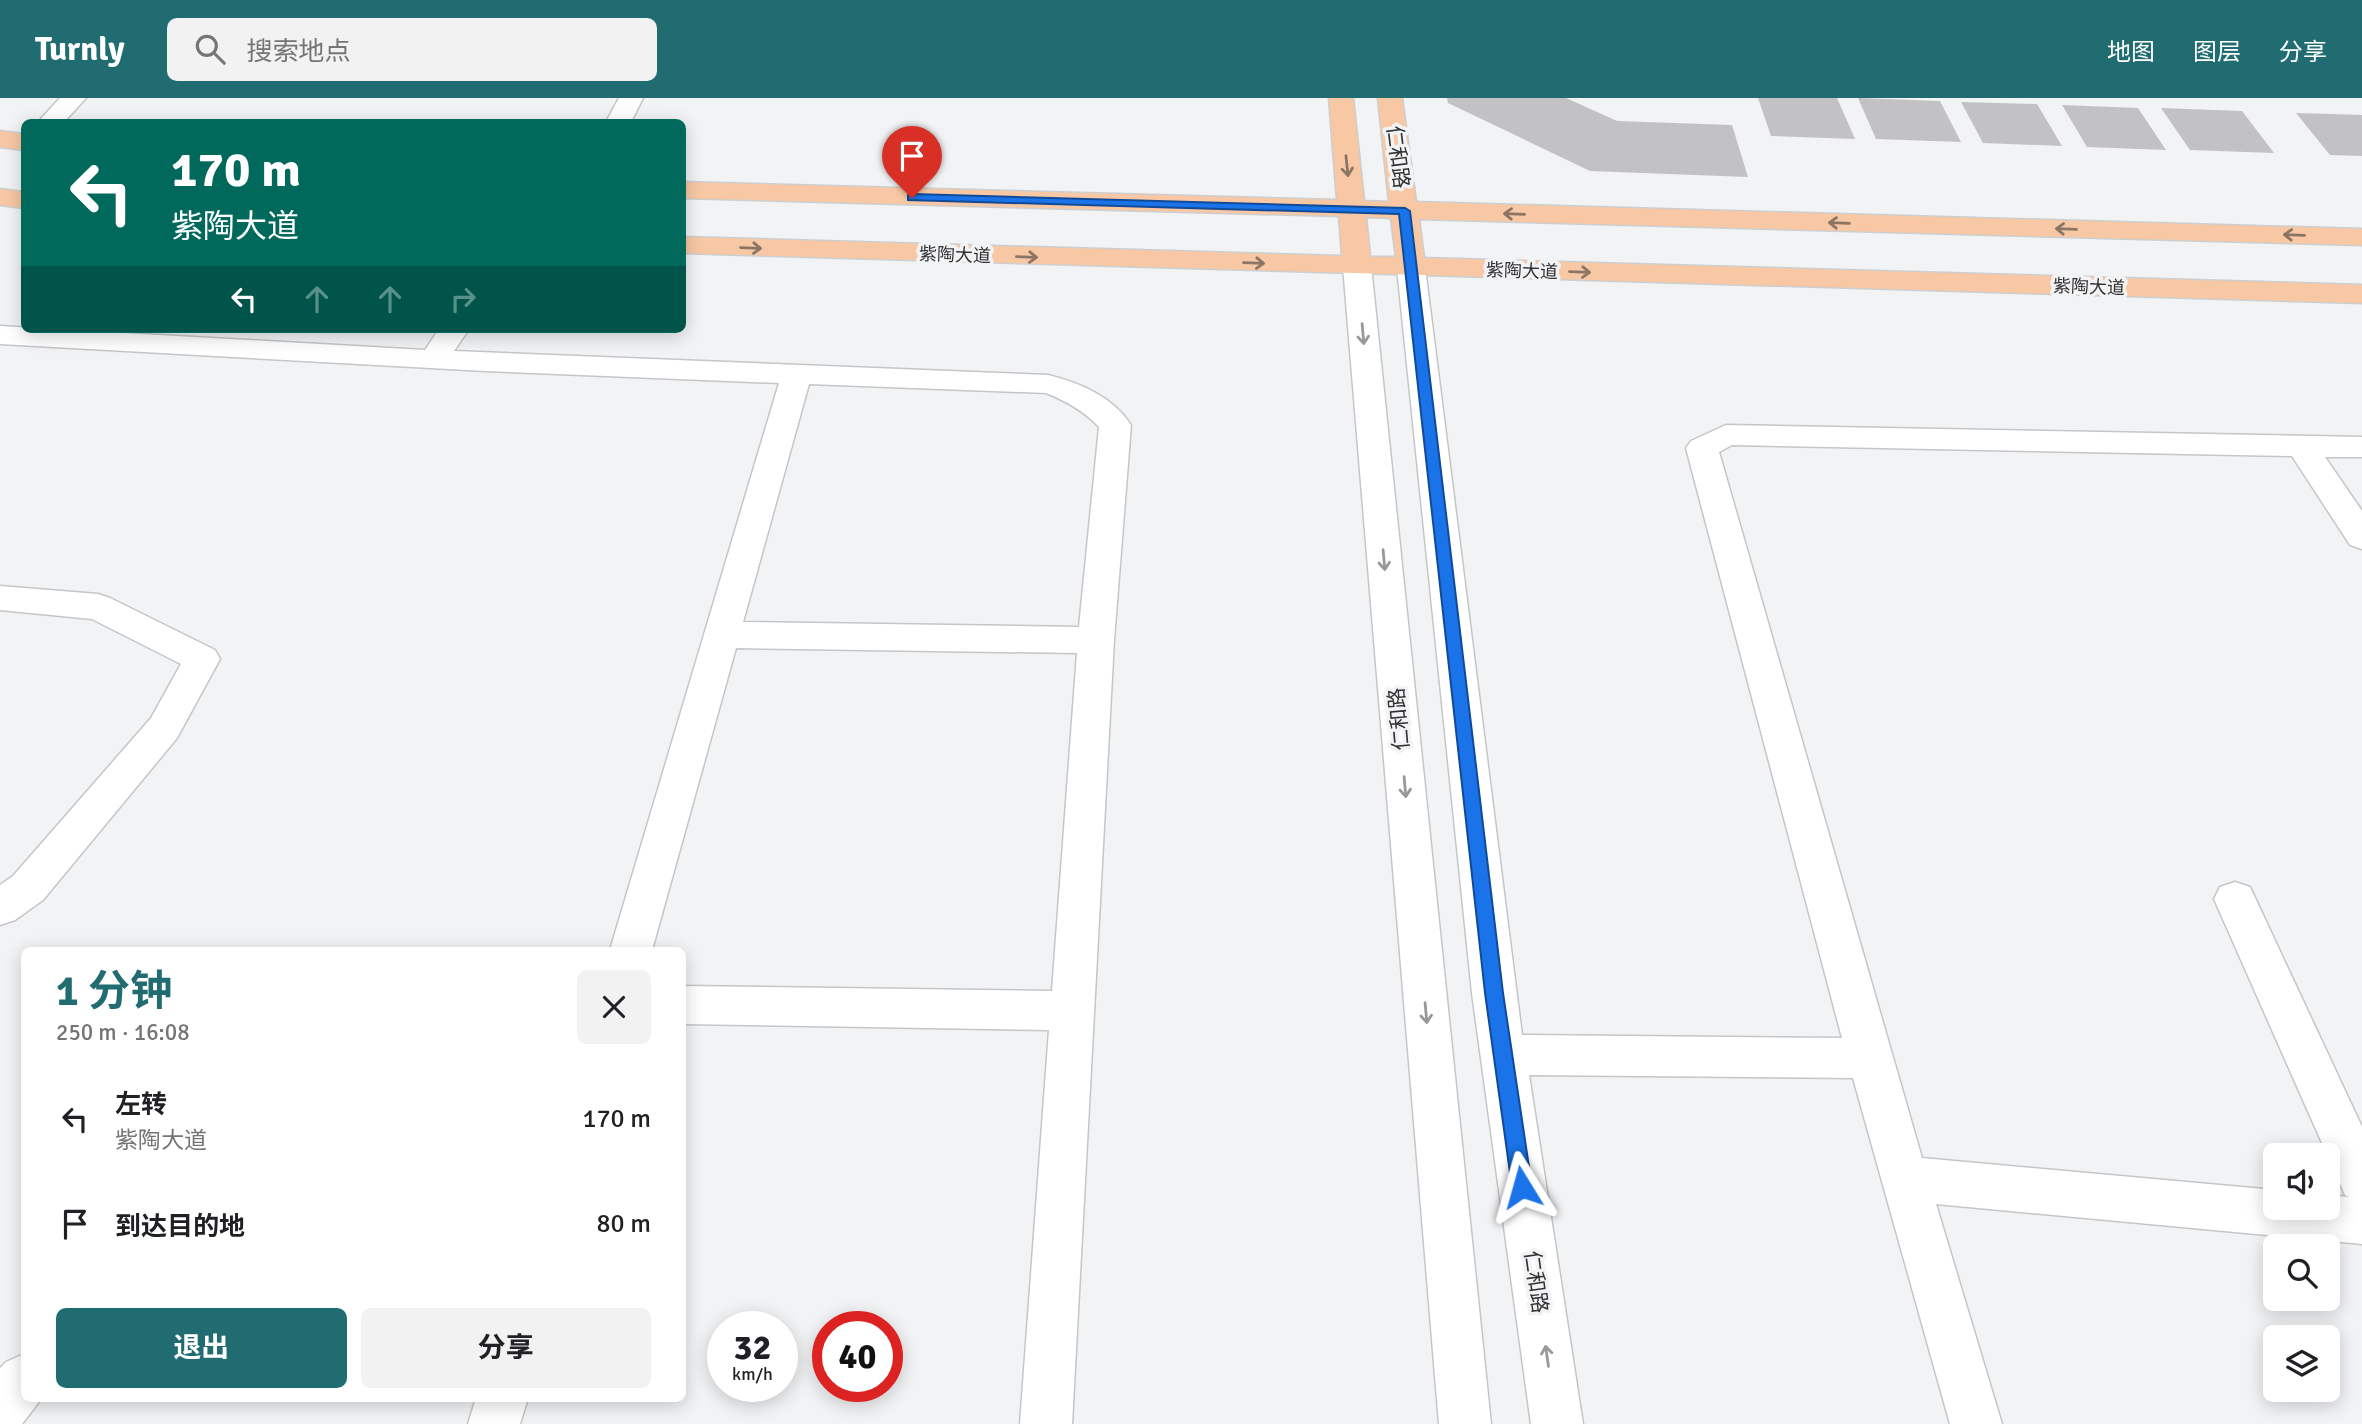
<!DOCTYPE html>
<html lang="zh">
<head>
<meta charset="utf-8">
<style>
  body { margin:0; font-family:Signika,"Noto Sans SC",sans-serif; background:#f2f2f2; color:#202124; height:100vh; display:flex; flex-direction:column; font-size:26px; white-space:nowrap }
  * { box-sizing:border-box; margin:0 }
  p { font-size:23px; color:#757577 }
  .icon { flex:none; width:38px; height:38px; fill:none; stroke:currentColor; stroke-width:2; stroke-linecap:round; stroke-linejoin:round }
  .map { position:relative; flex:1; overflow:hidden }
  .sheet { position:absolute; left:21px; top:849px; width:665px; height:455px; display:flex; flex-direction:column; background:#fff; border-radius:10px; box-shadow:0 4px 18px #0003 }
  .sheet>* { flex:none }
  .hud { position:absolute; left:21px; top:21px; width:665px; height:214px; border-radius:10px; box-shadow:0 4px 18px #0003; background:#00695c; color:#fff; overflow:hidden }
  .buttons { position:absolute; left:2263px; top:1045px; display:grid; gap:14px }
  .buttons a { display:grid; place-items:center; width:77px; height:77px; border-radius:10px; background:#fff; box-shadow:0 4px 18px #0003; font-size:35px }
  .speed { position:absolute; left:707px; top:1213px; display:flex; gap:14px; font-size:35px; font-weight:700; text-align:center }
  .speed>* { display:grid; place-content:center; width:91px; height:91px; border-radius:50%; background:#fff; box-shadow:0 4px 18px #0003; line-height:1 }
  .speed small { font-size:18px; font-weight:400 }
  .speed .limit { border:10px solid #d22; background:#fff; color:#111 }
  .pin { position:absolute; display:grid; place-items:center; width:60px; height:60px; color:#fff; margin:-72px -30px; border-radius:50% 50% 50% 0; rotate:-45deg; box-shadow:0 0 7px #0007 }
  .pin .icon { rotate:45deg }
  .me { position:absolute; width:77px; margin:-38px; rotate:352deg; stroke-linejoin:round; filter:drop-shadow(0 0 5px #0008) }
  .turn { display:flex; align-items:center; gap:24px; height:147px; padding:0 35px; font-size:32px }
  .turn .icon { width:91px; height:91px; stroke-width:2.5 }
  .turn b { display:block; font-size:49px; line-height:60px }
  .lanes { display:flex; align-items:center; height:66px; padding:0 35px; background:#0003; justify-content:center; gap:35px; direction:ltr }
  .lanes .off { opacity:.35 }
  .round { display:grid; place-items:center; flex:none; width:74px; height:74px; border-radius:10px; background:#f2f2f2 }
  .headline { display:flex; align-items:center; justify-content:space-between; height:119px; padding:0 35px }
  h1 { font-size:42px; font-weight:700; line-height:52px; color:#216c71 }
  .primary-button { display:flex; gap:14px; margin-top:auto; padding:14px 35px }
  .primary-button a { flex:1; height:80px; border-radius:10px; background:#216c71; color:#fff; font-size:28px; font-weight:700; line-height:80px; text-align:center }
  .primary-button a+a { background:#f2f2f2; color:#202124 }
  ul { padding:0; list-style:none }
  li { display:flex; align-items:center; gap:21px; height:105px; padding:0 35px }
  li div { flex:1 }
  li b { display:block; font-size:26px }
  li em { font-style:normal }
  header { display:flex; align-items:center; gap:42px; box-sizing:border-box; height:98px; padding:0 35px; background:#216c71; color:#fff }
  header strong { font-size:33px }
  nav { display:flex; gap:38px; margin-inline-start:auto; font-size:24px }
  .search { width:490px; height:63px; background:#f2f2f2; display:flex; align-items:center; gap:18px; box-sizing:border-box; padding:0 24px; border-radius:10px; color:#757577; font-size:26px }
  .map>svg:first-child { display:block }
  .building { fill:#c2c1c4 }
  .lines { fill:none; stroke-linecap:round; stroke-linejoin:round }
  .minor-casing { stroke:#c4c6c8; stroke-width:3 }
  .major-casing { stroke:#cecece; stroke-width:3 }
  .minor { fill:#fff; fill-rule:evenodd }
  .major { fill:#f8c8a4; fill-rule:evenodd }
  .oneway { stroke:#8b7666 }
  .oneway2 { stroke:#989899 }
  .route { fill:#1a73e8; stroke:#114b97; stroke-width:2 }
  .labels { text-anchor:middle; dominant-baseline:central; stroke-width:7; stroke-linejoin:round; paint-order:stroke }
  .far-street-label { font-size:18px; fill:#323233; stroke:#f2f3f5 }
  .street-label { font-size:21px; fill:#323233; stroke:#f2f3f5 }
</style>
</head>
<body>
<header>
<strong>Turnly</strong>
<div class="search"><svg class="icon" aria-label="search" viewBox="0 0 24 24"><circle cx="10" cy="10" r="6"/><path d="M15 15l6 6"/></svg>搜索地点</div>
<nav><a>地图</a><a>图层</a><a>分享</a></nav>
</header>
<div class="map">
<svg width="2362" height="1326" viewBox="0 0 2362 1326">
  <rect width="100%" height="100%" fill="#f2f3f5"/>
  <!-- building -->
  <g class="building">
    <polygon points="1447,0 1566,0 1617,23 1732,27 1748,79 1590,73 1448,5"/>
    <polygon points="1758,0 1837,0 1855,41 1771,38"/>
    <polygon points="1858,0 1940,3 1961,44 1876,41"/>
    <polygon points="1961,4 2037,6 2062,48 1983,45"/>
    <polygon points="2062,7 2138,10 2166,52 2087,49"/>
    <polygon points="2161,10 2242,13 2274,55 2190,52"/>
    <polygon points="2296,15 2362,17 2362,58 2330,57"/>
  </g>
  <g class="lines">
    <defs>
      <g id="minor">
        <polygon points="60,0 86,0 64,24 38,24"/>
        <polygon points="619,0 643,0 631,24 606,24"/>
        <polygon points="1357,160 1367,162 1371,168 1491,1326 1439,1326 1343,168 1347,162"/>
        <polygon points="1411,162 1421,164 1425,170 1522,937 1842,940 1686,350 1691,343 1726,327 2362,339 2362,359 2325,359 2362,413 2362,451 2350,447 2292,358 1732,347 1719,354 1922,1060 2275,1092 2275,1110 2328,1110 2328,1097 2349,1099 2345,1097 2214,801 2220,789 2235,784 2250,789 2362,1029 2362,1146 1936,1106 2002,1326 1950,1326 1853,980 1529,977 1583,1326 1531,1326 1472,895 1397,170 1401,164"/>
        <path d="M 0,228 L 425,252 L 439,231 L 469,231 L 454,253 L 1048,277 C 1080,285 1112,298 1131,327 L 1114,542 L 1072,1326 L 1020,1326 L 1049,932 L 682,926 L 682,888 L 1052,893 L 1077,555 L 736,550 L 652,852 L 610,852 L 779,285 L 485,273 L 0,246 ZM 809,286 L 1046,295 C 1066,303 1084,313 1099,329 L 1079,529 L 743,524 Z"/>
        <polygon points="0,488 98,496 110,500 215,552 220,561 177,640 43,802 15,822 0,827 0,787 13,778 151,620 181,566 92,521 0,512"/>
        <polygon points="24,1256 24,1300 42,1300 22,1326 0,1326 0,1270 6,1264"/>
        <polygon points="476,1300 528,1300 520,1326 468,1326"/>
      </g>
      <g id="major">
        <path d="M 1329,0 L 1353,0 L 1364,103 L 1389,104 L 1378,0 L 1402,0 L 1416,104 L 2362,131 L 2362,147 L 1419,121 L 1424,160 L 2362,187 L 2362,205 L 682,155 L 682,139 L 1342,158 L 1339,118 L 682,100 L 682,84 L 1337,102 ZM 1366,119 L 1391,120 L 1396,159 L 1370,159 Z"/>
        <polygon points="0,33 24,36 24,52 0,49"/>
        <polygon points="0,91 24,94 24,110 0,107"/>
      </g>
    </defs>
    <!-- minor casing -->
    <use href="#minor" class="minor-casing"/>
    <!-- major casing -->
    <use href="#major" class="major-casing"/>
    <!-- minor -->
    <use href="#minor" class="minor"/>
    <!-- major -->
    <use href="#major" class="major"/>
  </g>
  <!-- one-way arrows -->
  <defs><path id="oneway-shaft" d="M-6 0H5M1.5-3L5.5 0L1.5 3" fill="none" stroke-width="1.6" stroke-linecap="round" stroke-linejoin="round" transform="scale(1.75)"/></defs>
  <g class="oneway">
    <use href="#oneway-shaft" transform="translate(1347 68) rotate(84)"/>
    <use href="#oneway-shaft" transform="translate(1514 116) rotate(-178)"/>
    <use href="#oneway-shaft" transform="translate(1839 125) rotate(-178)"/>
    <use href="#oneway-shaft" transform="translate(2066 131) rotate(-178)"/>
    <use href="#oneway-shaft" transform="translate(2294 137) rotate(-178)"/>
    <use href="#oneway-shaft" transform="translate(751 150) rotate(2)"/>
    <use href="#oneway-shaft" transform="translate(1027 159) rotate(2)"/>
    <use href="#oneway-shaft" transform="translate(1254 165) rotate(2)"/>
    <use href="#oneway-shaft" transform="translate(1580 174) rotate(2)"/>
  </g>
  <g class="oneway2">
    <use href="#oneway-shaft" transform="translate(1363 236) rotate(85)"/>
    <use href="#oneway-shaft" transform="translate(1384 462) rotate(85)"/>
    <use href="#oneway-shaft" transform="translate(1405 689) rotate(85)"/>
    <use href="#oneway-shaft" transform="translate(1426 915) rotate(85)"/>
    <use href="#oneway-shaft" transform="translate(1547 1258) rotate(-98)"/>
  </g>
  <!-- route -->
  <polygon class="route" points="912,96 1405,110 1410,113 1503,895 1532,1089 1529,1096 1522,1098 1515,1096 1512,1089 1485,895 1399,116 908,102 908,97"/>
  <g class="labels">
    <!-- far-street labels -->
    <g class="far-street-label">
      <text transform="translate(955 157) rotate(2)">紫陶大道</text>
      <text transform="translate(1522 173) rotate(2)">紫陶大道</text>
      <text transform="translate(2089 189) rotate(2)">紫陶大道</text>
    </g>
    <!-- street labels -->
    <g class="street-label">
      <text transform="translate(1398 59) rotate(83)">仁和路</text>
      <text transform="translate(1399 621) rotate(-95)">仁和路</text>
      <text transform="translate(1536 1184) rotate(82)">仁和路</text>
    </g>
  </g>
</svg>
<div class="buttons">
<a><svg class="icon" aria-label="sound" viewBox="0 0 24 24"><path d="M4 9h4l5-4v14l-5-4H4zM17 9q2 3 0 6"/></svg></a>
<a><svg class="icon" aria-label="search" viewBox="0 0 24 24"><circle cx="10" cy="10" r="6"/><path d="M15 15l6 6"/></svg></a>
<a><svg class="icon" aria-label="layers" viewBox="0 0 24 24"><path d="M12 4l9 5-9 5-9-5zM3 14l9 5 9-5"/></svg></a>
</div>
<div class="speed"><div>32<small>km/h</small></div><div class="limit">40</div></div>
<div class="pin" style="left:912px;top:100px;background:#d93025"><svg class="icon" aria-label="arrive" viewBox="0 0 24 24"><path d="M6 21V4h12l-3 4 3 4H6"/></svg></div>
<svg class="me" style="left:1522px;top:1089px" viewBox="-20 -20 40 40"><path d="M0-17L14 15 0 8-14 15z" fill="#1a73e8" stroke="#fff" stroke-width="4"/></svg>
<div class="hud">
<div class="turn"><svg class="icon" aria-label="left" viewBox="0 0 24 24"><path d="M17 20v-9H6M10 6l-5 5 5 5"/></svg><div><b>170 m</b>紫陶大道</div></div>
<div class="lanes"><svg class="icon" aria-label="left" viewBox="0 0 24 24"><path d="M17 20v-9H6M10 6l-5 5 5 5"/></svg><svg class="icon off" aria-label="ahead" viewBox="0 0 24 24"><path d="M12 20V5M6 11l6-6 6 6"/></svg><svg class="icon off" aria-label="ahead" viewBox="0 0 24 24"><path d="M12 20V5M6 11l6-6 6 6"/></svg><svg class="icon off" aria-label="right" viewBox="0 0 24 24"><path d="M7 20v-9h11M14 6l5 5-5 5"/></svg></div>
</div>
<section class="sheet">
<div class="headline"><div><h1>1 分钟</h1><p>250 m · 16:08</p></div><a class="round"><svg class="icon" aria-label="close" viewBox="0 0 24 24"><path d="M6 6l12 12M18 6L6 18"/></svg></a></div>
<ul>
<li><svg class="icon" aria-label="left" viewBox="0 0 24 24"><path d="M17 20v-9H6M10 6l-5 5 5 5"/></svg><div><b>左转</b><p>紫陶大道</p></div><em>170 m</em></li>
<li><svg class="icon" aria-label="arrive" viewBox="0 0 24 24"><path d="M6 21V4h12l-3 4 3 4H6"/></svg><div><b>到达目的地</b></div><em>80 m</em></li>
</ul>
<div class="primary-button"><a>退出</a><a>分享</a></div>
</section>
</div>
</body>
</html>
